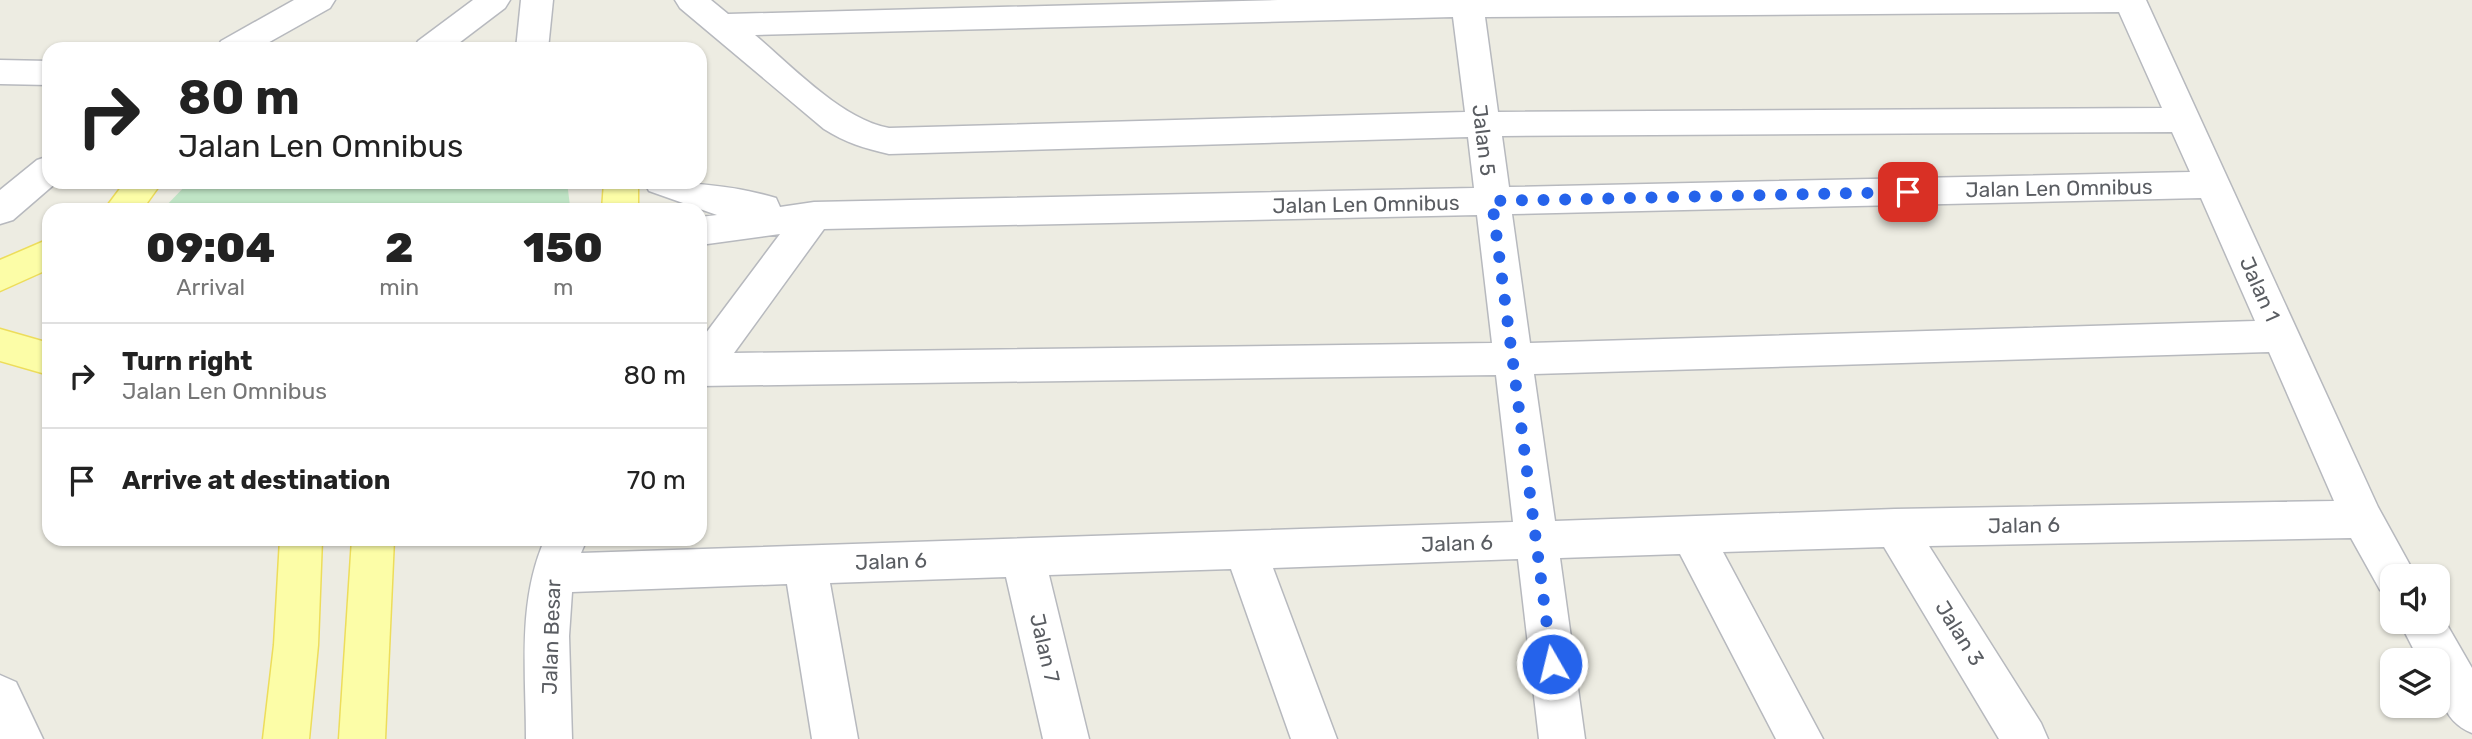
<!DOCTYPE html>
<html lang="en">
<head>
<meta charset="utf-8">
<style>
  body { margin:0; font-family:Rubik,sans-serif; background:#f2f2f2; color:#222; height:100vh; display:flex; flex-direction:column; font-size:26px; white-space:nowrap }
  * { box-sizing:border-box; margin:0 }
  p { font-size:23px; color:#767676 }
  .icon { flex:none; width:38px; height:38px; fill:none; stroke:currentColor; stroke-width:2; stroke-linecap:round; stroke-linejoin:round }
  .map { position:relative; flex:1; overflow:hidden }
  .sheet { position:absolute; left:42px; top:203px; width:665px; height:343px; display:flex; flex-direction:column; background:#fff; border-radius:21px; box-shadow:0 2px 5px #0004 }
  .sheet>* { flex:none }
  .guide { position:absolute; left:42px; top:42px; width:665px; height:147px; border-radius:21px; box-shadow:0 2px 5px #0004; background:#fff; color:#222; overflow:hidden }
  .controls { position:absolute; left:2380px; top:564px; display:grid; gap:14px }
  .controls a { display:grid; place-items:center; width:70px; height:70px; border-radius:14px; background:#fff; box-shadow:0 2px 5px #0004; font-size:35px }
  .pin { position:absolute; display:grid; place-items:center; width:60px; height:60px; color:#fff; margin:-30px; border-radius:14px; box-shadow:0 4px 10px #0006 }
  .me { position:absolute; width:77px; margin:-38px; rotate:352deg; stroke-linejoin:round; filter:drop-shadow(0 0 5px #0008) }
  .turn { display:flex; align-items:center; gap:24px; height:147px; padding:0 21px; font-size:32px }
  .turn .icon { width:91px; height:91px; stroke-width:2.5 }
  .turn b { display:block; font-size:49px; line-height:60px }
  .eta { display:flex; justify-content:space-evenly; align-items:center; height:119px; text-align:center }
  .eta b { font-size:42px; font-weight:800; line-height:49px }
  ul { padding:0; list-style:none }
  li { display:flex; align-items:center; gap:21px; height:105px; padding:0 21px; border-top:2px solid #e0e0e0 }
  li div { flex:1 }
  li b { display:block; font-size:26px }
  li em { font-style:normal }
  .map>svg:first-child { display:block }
  .green { fill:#bfe4c5 }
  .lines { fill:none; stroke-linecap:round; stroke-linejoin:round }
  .minor-casing { stroke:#b7b9be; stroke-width:3 }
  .major-casing { stroke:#eddd5b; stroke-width:3 }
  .minor { fill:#fff; fill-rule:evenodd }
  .major { fill:#fcfda7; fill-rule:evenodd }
  .route { stroke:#2563eb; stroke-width:12; stroke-dasharray:0 21.6 }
  .labels { text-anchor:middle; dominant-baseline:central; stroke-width:5; stroke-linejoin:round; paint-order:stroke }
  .street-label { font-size:21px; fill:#5a5d62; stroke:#fff }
</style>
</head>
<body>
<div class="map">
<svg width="2472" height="739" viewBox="0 0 2472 739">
  <rect width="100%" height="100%" fill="#edece2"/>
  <!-- green -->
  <polygon class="green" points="189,182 567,182 570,206 569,210 162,210"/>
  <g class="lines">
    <defs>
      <g id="minor">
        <polygon points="294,0 335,0 330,8 257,49 216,49 221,41"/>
        <polygon points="473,0 510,0 505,8 451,49 413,49 418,41"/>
        <polygon points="521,0 553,0 548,49 516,49"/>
        <path d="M 675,0 L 711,0 L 728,14 L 1278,0 L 2146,0 L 2378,507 L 2416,576 L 2392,576 L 2392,594 L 2380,590 L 2351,538 L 1929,546 L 2041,723 L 2048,739 L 1999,739 L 1884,547 L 1723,552 L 1823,739 L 1776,739 L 1680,554 L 1560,558 L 1585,739 L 1539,739 L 1518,559 L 1273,568 L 1337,739 L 1291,739 L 1231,569 L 1049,575 L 1089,739 L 1043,739 L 1006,577 L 830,583 L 858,739 L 812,739 L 787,584 L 572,592 L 569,636 L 572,739 L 526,739 C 526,672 517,601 545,539 L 587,539 L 581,553 L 1513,522 L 1496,375 L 700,386 L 700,341 L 780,234 L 700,245 L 700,217 L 717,215 L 649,191 L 644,182 C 688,182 733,185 776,198 L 780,207 L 814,202 L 1474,188 L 1468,137 L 889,154 C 864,148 846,143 824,129 L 680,8 ZM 2119,12 L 2162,108 L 1498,112 L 1485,17 ZM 1453,17 L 1465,112 L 889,128 C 841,119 792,66 755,35 ZM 2172,132 L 2190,172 L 1509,187 L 1502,136 ZM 2201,198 L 2255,321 L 1530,343 L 1512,214 ZM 1477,215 L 1492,343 L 734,353 L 824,229 ZM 2269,352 L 2334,501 L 1895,509 L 1555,521 L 1534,374 Z"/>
        <polygon points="0,60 49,61 49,85 0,84"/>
        <polygon points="49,156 49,182 57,182 13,220 0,224 0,190 37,160"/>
        <path d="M 2438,609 L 2472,668 L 2472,733 C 2440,720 2438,691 2438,660 L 2419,660 L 2399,621 L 2438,621 Z"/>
        <polygon points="0,675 16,682 43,739 0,739"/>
      </g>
      <g id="major">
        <polygon points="125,182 162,182 142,210 104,210"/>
        <polygon points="604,182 638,182 638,210 602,210"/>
        <polygon points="49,239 49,269 0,291 0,260"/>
        <polygon points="0,329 49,343 49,375 0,361"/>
        <polygon points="280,539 322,539 318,645 309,739 263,739 274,645"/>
        <polygon points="352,539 394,539 385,739 339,739"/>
      </g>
    </defs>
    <!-- minor casing -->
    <use href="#minor" class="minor-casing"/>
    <!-- major casing -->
    <use href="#major" class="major-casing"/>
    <!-- minor -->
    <use href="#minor" class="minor"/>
    <!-- major -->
    <use href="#major" class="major"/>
  </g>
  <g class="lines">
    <!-- route -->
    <polyline class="route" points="1552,664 1492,201 1908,192"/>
  </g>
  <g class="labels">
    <!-- street labels -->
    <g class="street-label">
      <text transform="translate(1484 140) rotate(83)">Jalan 5</text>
      <text transform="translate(2059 188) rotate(-1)">Jalan Len Omnibus</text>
      <text transform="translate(1366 204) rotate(-1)">Jalan Len Omnibus</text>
      <text transform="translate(2260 289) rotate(66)">Jalan 1</text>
      <text transform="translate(2024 525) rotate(-1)">Jalan 6</text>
      <text transform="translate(1457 543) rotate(-2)">Jalan 6</text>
      <text transform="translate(891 561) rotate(-2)">Jalan 6</text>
      <text transform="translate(1960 633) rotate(58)">Jalan 3</text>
      <text transform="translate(551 637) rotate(-88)">Jalan Besar</text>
      <text transform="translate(1045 648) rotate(77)">Jalan 7</text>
    </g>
  </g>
</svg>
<div class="controls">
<a><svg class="icon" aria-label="sound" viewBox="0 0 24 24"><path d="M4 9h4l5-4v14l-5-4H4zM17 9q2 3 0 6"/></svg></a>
<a><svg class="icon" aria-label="layers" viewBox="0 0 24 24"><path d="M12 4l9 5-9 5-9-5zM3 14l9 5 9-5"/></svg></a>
</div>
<div class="pin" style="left:1908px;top:192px;background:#d93025"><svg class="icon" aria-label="arrive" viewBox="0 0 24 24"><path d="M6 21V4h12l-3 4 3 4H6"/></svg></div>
<svg class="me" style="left:1552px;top:664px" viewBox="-20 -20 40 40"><circle r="17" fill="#2563eb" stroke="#fff" stroke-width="3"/><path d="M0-11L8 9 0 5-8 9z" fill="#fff"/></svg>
<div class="guide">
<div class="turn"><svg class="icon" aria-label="right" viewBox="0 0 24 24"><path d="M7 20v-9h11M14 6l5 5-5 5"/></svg><div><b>80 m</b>Jalan Len Omnibus</div></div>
</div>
<section class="sheet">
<div class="eta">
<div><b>09:04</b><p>Arrival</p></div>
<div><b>2</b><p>min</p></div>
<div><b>150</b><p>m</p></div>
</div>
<ul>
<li><svg class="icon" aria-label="right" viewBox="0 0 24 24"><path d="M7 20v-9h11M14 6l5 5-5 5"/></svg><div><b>Turn right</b><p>Jalan Len Omnibus</p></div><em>80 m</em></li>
<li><svg class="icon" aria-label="arrive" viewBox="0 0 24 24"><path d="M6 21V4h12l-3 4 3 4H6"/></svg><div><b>Arrive at destination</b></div><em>70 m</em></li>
</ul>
</section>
</div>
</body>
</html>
